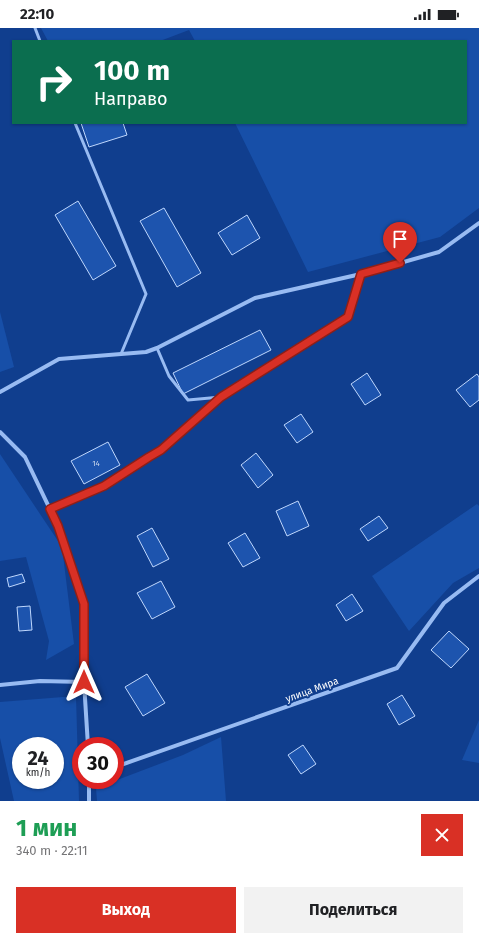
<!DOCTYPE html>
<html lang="ru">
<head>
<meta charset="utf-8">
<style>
  body { margin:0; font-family:"Fira Sans",sans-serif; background:#f2f2f2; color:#202124; height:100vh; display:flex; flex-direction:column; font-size:15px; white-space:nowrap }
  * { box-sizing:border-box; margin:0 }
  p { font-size:13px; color:#757577 }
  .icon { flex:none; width:22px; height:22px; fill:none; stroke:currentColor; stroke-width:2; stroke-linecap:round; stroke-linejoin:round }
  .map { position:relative; height:773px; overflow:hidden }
  .panel { display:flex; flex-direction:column; background:#fff; flex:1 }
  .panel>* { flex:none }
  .guide { position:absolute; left:12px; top:12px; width:455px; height:84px; border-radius:0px; box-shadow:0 1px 3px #0004; background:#0b6e4f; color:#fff; overflow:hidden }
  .speed { position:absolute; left:12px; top:709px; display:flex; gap:8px; font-size:20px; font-weight:700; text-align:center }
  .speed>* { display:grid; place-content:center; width:52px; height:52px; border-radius:50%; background:#fff; box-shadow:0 1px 3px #0004; line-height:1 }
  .speed small { font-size:10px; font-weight:400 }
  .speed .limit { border:6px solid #d22; background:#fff; color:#111 }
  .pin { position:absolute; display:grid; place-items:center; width:34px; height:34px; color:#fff; margin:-41px -17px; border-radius:50% 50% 50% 0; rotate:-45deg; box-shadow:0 0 4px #0007 }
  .pin .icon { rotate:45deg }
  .me { position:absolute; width:44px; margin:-22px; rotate:0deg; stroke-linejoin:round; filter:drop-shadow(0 0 3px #0008) }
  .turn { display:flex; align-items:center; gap:14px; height:84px; padding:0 16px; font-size:18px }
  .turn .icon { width:52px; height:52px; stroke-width:2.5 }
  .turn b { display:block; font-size:28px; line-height:34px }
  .round { display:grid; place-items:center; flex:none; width:42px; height:42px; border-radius:0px; background:#f2f2f2 }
  .summary { display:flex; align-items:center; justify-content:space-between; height:68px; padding:0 16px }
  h1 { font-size:24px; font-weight:700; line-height:30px; color:#1e9e55 }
  .primary-button { display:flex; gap:8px; margin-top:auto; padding:8px 16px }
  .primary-button a { flex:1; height:46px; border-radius:0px; background:#d93025; color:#fff; font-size:16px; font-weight:700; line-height:46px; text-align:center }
  .primary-button a+a { background:#f2f2f2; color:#202124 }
  .status { display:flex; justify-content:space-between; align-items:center; height:28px; padding:0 20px; background:#fff; direction:ltr }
  .status svg { height:11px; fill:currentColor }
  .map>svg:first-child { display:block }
  .green { fill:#174fa8; fill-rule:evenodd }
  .building { fill:#1d54ae; stroke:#bfd7fd }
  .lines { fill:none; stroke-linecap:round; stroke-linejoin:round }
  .service { stroke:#98bbf2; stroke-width:3 }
  .minor { stroke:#98bbf2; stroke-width:4 }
  .route-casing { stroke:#8d1f18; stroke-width:10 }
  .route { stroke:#d93025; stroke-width:7 }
  .labels { text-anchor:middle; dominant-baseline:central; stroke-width:4; stroke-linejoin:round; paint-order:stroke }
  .number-label { font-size:8px; fill:#c6d4eb }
  .street-label { font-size:10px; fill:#fff; stroke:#103e8e }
</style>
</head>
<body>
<div class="status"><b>22:10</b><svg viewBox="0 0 49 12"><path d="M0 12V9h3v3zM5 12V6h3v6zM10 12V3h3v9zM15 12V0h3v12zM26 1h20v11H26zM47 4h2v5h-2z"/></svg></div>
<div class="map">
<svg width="479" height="773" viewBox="0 0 479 773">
  <rect width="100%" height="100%" fill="#103e8e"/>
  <!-- green -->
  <g class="green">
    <polygon points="41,0 479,0 479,180 440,209 308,244 235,95 466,95 466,13 195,13 189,2 160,13 48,13"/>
    <polygon points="0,284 14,339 0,344"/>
    <polygon points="0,426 62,519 74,616 46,632 49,613 26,529 0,533"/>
    <polygon points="477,476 479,478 479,540 453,555 409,603 372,548"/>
    <path d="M 76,668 L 79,773 L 14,773 L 0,710 L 0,674 ZM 21,718 L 55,718 L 55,752 L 21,752 Z"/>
    <polygon points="479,692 479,735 462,732"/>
    <polygon points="221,709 226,773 97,773 96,760 183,727"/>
  </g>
  <!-- building -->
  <g class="building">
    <polygon points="81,95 123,95 127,107 89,119"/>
    <polygon points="78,173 116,238 93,252 55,187"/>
    <polygon points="164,180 201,245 177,259 140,193"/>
    <polygon points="247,187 260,210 232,227 218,205"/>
    <polygon points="260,302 271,322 183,366 173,345"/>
    <polygon points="367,345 381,367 365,377 351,356"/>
    <polygon points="477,346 479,349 479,372 470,379 456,362"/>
    <polygon points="301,386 313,404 297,415 284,397"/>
    <polygon points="108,414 120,437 84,456 71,433"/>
    <polygon points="256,425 273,447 258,460 241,437"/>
    <polygon points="298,473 309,498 287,508 276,483"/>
    <polygon points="379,488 388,500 368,513 360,501"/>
    <polygon points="152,500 169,531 153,539 137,508"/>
    <polygon points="245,505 260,530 243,539 228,515"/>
    <polygon points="22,546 25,554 9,559 7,550"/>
    <polygon points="161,553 175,579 152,591 137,565"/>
    <polygon points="352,566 363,583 346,593 336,577"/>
    <polygon points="30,578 32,602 19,603 17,579"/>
    <polygon points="449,603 469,621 451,640 431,622"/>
    <polygon points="147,646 165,675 143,688 125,659"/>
    <polygon points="402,667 415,688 399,697 387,676"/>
    <polygon points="303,717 316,736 301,746 288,727"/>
  </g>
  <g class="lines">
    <!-- service -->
    <g class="service">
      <polyline points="35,0 40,13"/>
      <polyline points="75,95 146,266 121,326"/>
      <polyline points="157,320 169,348 188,372 221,369"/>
      <polyline points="50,481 104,458 161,422 221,369 348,289 361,246"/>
    </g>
    <!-- minor -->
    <g class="minor">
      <polyline points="0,364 59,331 146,324 157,320 255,270 361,246 439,224 479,195"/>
      <polyline points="0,404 25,429 58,498 84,577 84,654 88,718"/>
      <polyline points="0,657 40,653 84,654"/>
      <polyline points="115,739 397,640 444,575 479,548"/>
      <polyline points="89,752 89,773"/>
    </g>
  </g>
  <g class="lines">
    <defs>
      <polyline id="route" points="84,654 84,576 58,498 50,481 104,458 149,429 161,422 221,369 348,289 361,246 400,235"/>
    </defs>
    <!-- route casing -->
    <use href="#route" class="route-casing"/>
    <!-- route -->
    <use href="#route" class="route"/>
  </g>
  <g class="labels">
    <!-- number labels -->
    <g class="number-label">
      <text x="96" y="435">14</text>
    </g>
    <!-- street labels -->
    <g class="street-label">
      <text transform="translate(312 662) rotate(-20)">улица Мира</text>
    </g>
  </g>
</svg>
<div class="speed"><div>24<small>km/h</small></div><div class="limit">30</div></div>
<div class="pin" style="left:400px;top:235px;background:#d93025"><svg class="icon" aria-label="arrive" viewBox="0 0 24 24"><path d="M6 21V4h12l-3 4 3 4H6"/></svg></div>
<svg class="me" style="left:84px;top:654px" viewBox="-20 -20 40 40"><path d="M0-17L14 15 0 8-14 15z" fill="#d93025" stroke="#fff" stroke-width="4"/></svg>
<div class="guide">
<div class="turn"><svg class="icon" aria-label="right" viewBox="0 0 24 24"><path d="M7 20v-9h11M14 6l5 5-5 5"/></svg><div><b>100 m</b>Направо</div></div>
</div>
</div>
<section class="panel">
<div class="summary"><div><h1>1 мин</h1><p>340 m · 22:11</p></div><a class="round" style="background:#d93025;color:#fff"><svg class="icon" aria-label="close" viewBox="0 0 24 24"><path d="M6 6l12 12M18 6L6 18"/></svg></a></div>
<div class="primary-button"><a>Выход</a><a>Поделиться</a></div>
</section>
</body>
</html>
